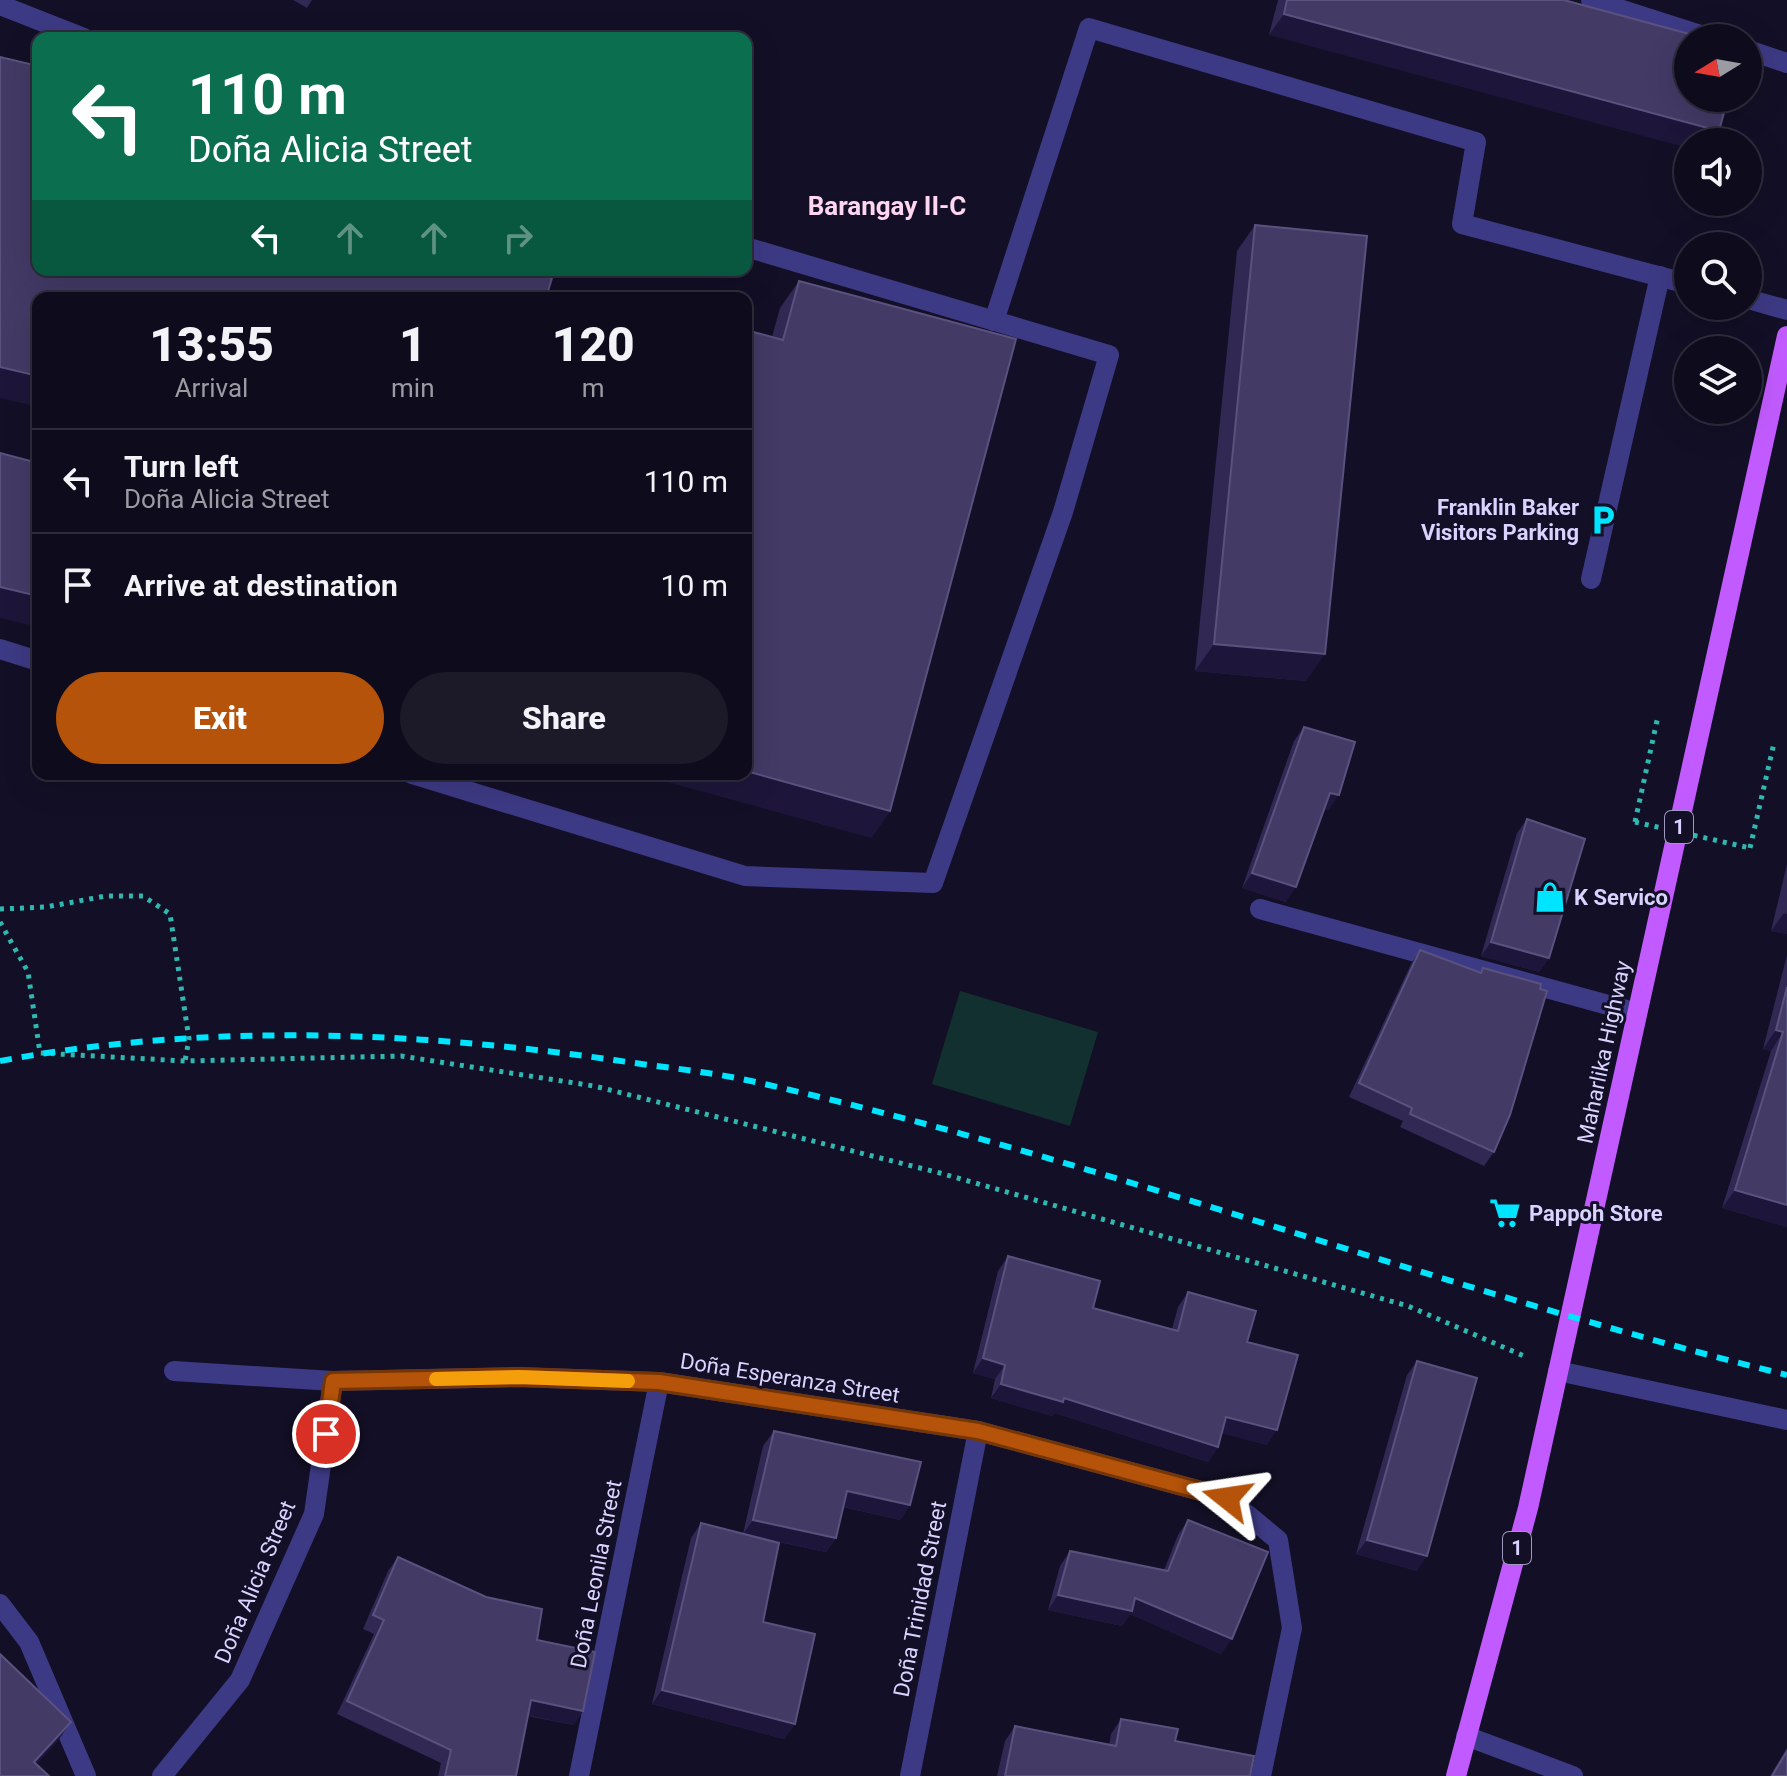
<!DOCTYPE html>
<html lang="en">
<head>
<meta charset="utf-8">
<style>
  body { margin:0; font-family:Roboto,sans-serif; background:#1c1929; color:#f1f3f6; height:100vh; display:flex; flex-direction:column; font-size:30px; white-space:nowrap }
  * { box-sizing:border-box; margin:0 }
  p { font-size:26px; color:#9b9ba3 }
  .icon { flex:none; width:44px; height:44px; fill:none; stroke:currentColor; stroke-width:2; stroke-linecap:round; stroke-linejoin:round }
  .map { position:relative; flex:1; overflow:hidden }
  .panel { position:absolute; left:32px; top:292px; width:720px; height:488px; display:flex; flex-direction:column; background:#0e0b1c; border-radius:16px; box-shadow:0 8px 32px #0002,0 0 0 2px #2e2b3b }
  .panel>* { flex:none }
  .guide { position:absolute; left:32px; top:32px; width:720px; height:244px; border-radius:16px; box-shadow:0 8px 32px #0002,0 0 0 2px #2e2b3b; background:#0b6e4f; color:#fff; overflow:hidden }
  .needle { width:52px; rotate:259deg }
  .fabs { position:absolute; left:1674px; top:24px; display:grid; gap:16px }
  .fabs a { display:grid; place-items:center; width:88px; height:88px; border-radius:50%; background:#0e0b1c; box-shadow:0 8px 32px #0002,0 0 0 2px #2e2b3b; font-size:40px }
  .pin { position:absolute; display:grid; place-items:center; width:68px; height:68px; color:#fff; margin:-34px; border:4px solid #fff; border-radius:50%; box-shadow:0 2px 8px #0007 }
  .me { position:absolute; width:88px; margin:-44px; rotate:285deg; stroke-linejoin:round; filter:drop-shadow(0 0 6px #0008) }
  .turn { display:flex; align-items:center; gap:28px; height:168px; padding:0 24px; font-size:36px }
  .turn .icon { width:104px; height:104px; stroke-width:2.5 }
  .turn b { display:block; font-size:56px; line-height:68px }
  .lanes { display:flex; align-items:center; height:76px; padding:0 24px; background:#0003; justify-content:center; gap:40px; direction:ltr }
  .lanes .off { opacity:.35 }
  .eta { display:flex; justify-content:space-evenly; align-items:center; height:136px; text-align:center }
  .eta b { font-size:48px; font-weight:800; line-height:56px }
  .cta { display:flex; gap:16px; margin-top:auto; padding:16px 24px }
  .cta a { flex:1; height:92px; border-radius:48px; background:#b45309; color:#fff; font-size:32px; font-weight:800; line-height:92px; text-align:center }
  .cta a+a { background:#1c1929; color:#f1f3f6 }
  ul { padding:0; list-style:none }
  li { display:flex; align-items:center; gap:24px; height:104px; padding:0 24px; border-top:2px solid #2e2b3b }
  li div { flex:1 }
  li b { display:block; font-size:30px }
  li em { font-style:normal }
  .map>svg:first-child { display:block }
  .grass { fill:#12302f }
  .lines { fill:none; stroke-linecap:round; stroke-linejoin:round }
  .path { stroke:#2fb8b0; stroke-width:5; stroke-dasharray:4 6; stroke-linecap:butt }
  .lane { stroke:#3d3a85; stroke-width:20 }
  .street { stroke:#3d3a85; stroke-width:20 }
  .primary { stroke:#c25bff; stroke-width:20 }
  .rail { stroke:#00e5ff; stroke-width:6; stroke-dasharray:12 10; stroke-linecap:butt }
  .path-bridge { stroke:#2fb8b0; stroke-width:5; stroke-dasharray:4 6; stroke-linecap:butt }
  .wall { fill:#312854 }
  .shaded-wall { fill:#1d163a }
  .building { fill:#433a66; stroke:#5a527e; stroke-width:2 }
  .route-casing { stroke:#753606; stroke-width:20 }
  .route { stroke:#b45309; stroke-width:14 }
  .slow { stroke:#f59e0b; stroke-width:14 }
  .labels { text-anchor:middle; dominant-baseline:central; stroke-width:6; stroke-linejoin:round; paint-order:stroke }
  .shield { fill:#130f26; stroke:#9e99be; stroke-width:2 }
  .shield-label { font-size:20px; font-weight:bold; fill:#d9d4ff }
  .poi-label { font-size:22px; font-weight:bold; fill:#d9d4ff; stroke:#130f26; text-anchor:start }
  .street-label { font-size:22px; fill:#d9d4ff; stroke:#130f26 }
  .quarter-label { font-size:26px; font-weight:bold; fill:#ffd6f0; stroke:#130f26 }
</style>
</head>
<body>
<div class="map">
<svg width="1787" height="1776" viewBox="0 0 1787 1776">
  <rect width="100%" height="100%" fill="#130f26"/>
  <!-- grass -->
  <polygon class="grass" points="960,991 1098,1032 1070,1126 932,1084"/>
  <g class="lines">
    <!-- path -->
    <g class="path">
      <polyline points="1635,822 1658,716"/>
      <polyline points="1750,848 1774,743"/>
      <polyline points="0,909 46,907 106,896 143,896 170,914 189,1039 185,1061"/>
      <polyline points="0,922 28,972 40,1053 185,1061 401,1056 594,1086 940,1173 1408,1306 1524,1356"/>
    </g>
    <!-- lane -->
    <g class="lane">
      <polyline points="0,5 84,38"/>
      <polyline points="1748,299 1787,310"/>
      <polyline points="994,321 1089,28 1476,142 1462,224 1688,284"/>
      <polyline points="1591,579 1660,276"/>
      <polyline points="0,649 38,661"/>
      <polyline points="412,774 745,876 933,883 1063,512 1109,355 746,247"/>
      <polyline points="1466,1736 1573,1776"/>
    </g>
    <!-- street -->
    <g class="street">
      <polyline points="1591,0 1710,38"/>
      <polyline points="1748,50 1787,63"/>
      <polyline points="1260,909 1637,1013"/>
      <polyline points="174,1371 333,1381 519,1377 659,1382 978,1431 1227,1498 1278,1540 1292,1628 1261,1776"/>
      <polyline points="1558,1371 1787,1420"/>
      <polyline points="0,1604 29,1642 86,1776"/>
      <polyline points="162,1776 240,1680 314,1514 333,1381"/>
      <polyline points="579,1776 659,1382"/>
      <polyline points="910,1776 978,1431"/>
    </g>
    <!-- primary -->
    <polyline class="primary" points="1456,1776 1528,1508 1787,336"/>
    <!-- rail -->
    <path class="rail" d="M 0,1061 C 203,1023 411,1031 614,1060 C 659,1067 706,1071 751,1081 C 1101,1159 1438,1289 1787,1375"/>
    <!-- path-bridge -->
    <polyline class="path-bridge" points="1635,822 1750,848"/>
  </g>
  <!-- wall -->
  <g class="wall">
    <polygon points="293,0 312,0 307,8"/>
    <polygon points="1278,0 1564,0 1269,35"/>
    <polygon points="1255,225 1306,681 1195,671 1237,251"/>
    <polygon points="799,281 890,811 871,838 772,337 780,308"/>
    <polygon points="1304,727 1329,810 1324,809 1286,902 1242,888 1294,741"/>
    <polygon points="1527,819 1549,958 1539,972 1481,956 1517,833"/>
    <polygon points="1787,864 1787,934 1771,931"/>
    <polygon points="1420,950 1479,973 1483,968 1494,1152 1484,1166 1400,1127 1403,1121 1349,1097 1411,964"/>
    <polygon points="1787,955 1787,1227 1722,1208 1771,1051 1763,1049"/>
    <polygon points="1008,1256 1093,1308 1172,1329 1178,1307 1188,1292 1267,1445 1222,1433 1218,1447 1208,1462 1055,1413 1052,1416 991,1398 995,1379 973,1373 998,1271"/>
    <polygon points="1417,1361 1417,1571 1356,1554 1407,1375"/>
    <polygon points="774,1431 910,1505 900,1520 843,1507 836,1538 826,1552 746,1535 763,1622 795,1724 784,1739 652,1704 691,1538 701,1523 743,1534 763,1446"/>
    <polygon points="1188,1520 1221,1654 1130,1614 1122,1626 1048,1610 1060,1566 1070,1551 1164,1570 1178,1535"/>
    <polygon points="398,1557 537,1640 583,1711 573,1725 528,1716 516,1776 438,1776 441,1763 337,1714 374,1634 363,1629 388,1571"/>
    <polygon points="1121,1719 1175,1741 1250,1776 997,1776 1005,1741 1015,1726 1109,1745 1111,1734"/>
    <polygon points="1787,1748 1787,1776 1770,1776"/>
  </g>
  <!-- shaded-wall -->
  <g class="shaded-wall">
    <polygon points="1284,14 1719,131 1712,142 1688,142 1688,148 1269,35"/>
    <polygon points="0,367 38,376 38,407 0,398"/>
    <polygon points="0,587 38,596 38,627 0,618"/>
    <polygon points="1214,644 1325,654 1306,681 1195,671"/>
    <polygon points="746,771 890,811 871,838 638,774 746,774"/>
    <polygon points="1330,793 1339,795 1329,810 1320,808"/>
    <polygon points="1252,873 1296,887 1286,902 1242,888"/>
    <polygon points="1784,913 1787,914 1787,934 1771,931"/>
    <polygon points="1491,942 1549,958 1539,972 1481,956"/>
    <polygon points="1776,1030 1783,1032 1771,1051 1763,1049"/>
    <polygon points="1735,1190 1787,1205 1787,1227 1722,1208"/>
    <polygon points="983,1358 1005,1365 995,1379 973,1373"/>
    <polygon points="1001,1384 1064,1398 1218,1447 1208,1462 1055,1413 1052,1416 991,1398"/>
    <polygon points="1226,1417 1277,1430 1267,1445 1216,1432"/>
    <polygon points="847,1491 910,1505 900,1520 836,1505"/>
    <polygon points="753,1520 836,1538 826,1552 743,1534"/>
    <polygon points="1367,1540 1427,1556 1417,1571 1356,1554"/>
    <polygon points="1058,1595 1135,1598 1232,1639 1221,1654 1130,1614 1122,1626 1048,1610"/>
    <polygon points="662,1690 795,1724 784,1739 652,1704"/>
    <polygon points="531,1700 583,1711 573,1725 522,1714"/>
    <polygon points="71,1722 57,1742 26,1776 34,1762"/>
  </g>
  <!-- building -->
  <g class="building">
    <polygon points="1287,0 1564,0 1704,38 1688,38 1688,98 1728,98 1719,131 1284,14"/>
    <polygon points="0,57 38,66 38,270 525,270 552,278 546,298 38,298 38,376 0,367"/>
    <polygon points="1255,225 1367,236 1325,654 1214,644"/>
    <polygon points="799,281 1016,339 890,811 746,771 746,330 783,340"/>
    <polygon points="0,453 38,463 38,596 0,587"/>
    <polygon points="1304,727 1355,742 1339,795 1330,793 1296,887 1252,873"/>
    <polygon points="1527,819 1585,839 1549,958 1491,942"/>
    <polygon points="1420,950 1481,973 1483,968 1541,984 1540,989 1547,991 1510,1115 1494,1152 1410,1114 1412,1108 1359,1083"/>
    <polygon points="1787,987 1787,1205 1735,1190 1783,1032 1776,1030"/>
    <polygon points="1008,1256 1100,1281 1093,1308 1178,1331 1188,1292 1256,1311 1247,1342 1298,1355 1277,1430 1226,1417 1218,1447 1064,1398 1063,1402 1001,1384 1005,1365 983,1358"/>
    <polygon points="1417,1361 1477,1378 1427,1556 1367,1540"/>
    <polygon points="774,1431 921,1462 910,1505 847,1491 836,1538 753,1520"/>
    <polygon points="1188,1520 1268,1552 1232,1639 1135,1598 1132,1611 1058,1595 1070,1551 1168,1571"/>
    <polygon points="701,1523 779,1543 763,1622 815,1634 795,1724 662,1690"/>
    <polygon points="398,1557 486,1597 542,1609 537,1640 595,1652 583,1711 531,1700 516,1776 445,1776 451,1750 347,1701 384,1620 373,1615"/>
    <polygon points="0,1654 71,1722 34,1762 49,1776 0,1776"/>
    <polygon points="1121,1719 1178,1729 1175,1741 1254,1756 1250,1776 1005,1776 1015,1726 1116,1746"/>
    <polygon points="1787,1751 1787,1776 1772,1776"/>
  </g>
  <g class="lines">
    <defs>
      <polyline id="route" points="326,1434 333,1381 519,1377 659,1382 978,1431 1227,1498"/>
    </defs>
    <!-- route casing -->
    <use href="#route" class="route-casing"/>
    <!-- route -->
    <use href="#route" class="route"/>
    <!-- slow -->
    <polyline class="slow" points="436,1379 519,1377 628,1381"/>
  </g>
  <!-- icons -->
  <defs>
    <symbol id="parking-bare" viewBox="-9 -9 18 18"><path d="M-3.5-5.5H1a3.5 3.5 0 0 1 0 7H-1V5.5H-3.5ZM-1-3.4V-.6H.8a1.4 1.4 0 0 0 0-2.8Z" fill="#00e5ff" stroke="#130f26" stroke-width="2.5" paint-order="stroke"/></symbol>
    <symbol id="shop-bare" viewBox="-9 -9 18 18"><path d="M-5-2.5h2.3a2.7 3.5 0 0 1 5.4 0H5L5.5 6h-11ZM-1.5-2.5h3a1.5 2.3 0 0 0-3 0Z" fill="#00e5ff" stroke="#130f26" stroke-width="2.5" paint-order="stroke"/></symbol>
    <symbol id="supermarket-bare" viewBox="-9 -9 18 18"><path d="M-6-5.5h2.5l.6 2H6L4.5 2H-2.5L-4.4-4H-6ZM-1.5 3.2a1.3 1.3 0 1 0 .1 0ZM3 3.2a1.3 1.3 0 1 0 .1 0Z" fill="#00e5ff" stroke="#130f26" stroke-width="2.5" paint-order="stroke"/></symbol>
  </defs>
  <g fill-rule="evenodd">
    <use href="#parking-bare" x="1581" y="498" width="44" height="44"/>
    <use href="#shop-bare" x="1528" y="875" width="44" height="44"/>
    <use href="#supermarket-bare" x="1483" y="1191" width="44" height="44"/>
  </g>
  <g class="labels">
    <!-- shield labels -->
    <g class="shield">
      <rect x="1665" y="811" width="28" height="32" rx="6"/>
      <rect x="1503" y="1532" width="28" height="32" rx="6"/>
    </g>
    <g class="shield-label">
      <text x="1679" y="827">1</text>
      <text x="1517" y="1548">1</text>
    </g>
    <!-- poi labels -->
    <g class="poi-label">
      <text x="1579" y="507" text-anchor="end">Franklin Baker<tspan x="1579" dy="25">Visitors Parking</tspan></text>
      <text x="1574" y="897">K Servico</text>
      <text x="1529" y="1213">Pappoh Store</text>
    </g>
    <!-- street labels -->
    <g class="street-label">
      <text transform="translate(1604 1052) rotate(-78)">Maharlika Highway</text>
      <text transform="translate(790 1378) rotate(9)">Doña Esperanza Street</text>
      <text transform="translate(596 1574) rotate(-79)">Doña Leonila Street</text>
      <text transform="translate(255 1582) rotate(-67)">Doña Alicia Street</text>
      <text transform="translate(920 1599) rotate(-79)">Doña Trinidad Street</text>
    </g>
    <!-- quarter labels -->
    <g class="quarter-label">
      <text x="887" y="206">Barangay II-C</text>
    </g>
  </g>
</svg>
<div class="fabs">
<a><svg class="needle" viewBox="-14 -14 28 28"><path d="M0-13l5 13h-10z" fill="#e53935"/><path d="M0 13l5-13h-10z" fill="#9b9ba3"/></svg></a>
<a><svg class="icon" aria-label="sound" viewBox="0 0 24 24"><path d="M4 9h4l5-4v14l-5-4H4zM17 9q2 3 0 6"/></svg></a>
<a><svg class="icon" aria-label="search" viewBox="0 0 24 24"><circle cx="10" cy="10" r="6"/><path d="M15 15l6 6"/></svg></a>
<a><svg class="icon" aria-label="layers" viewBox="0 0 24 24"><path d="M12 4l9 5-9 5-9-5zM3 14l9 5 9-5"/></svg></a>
</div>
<div class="pin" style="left:326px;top:1434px;background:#d93025"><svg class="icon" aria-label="arrive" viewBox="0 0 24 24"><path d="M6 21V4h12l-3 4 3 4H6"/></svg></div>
<svg class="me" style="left:1227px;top:1498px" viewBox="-20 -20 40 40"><path d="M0-17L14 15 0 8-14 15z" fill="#b45309" stroke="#fff" stroke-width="4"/></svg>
<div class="guide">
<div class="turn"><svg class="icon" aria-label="left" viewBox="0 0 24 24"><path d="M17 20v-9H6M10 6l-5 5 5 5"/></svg><div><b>110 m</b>Doña Alicia Street</div></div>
<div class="lanes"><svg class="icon" aria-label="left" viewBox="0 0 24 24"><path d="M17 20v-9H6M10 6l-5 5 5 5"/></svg><svg class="icon off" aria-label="ahead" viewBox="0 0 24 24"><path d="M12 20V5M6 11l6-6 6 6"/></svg><svg class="icon off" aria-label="ahead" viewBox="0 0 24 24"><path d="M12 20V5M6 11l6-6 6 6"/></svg><svg class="icon off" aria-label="right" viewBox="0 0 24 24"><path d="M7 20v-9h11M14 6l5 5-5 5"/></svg></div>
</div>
<section class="panel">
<div class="eta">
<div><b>13:55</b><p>Arrival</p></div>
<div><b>1</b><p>min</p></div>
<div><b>120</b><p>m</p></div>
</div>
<ul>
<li><svg class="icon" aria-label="left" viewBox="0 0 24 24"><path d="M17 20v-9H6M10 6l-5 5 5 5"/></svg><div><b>Turn left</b><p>Doña Alicia Street</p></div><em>110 m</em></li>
<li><svg class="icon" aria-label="arrive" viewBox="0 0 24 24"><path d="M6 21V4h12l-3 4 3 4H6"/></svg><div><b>Arrive at destination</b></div><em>10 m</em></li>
</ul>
<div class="cta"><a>Exit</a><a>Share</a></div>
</section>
</div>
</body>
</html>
